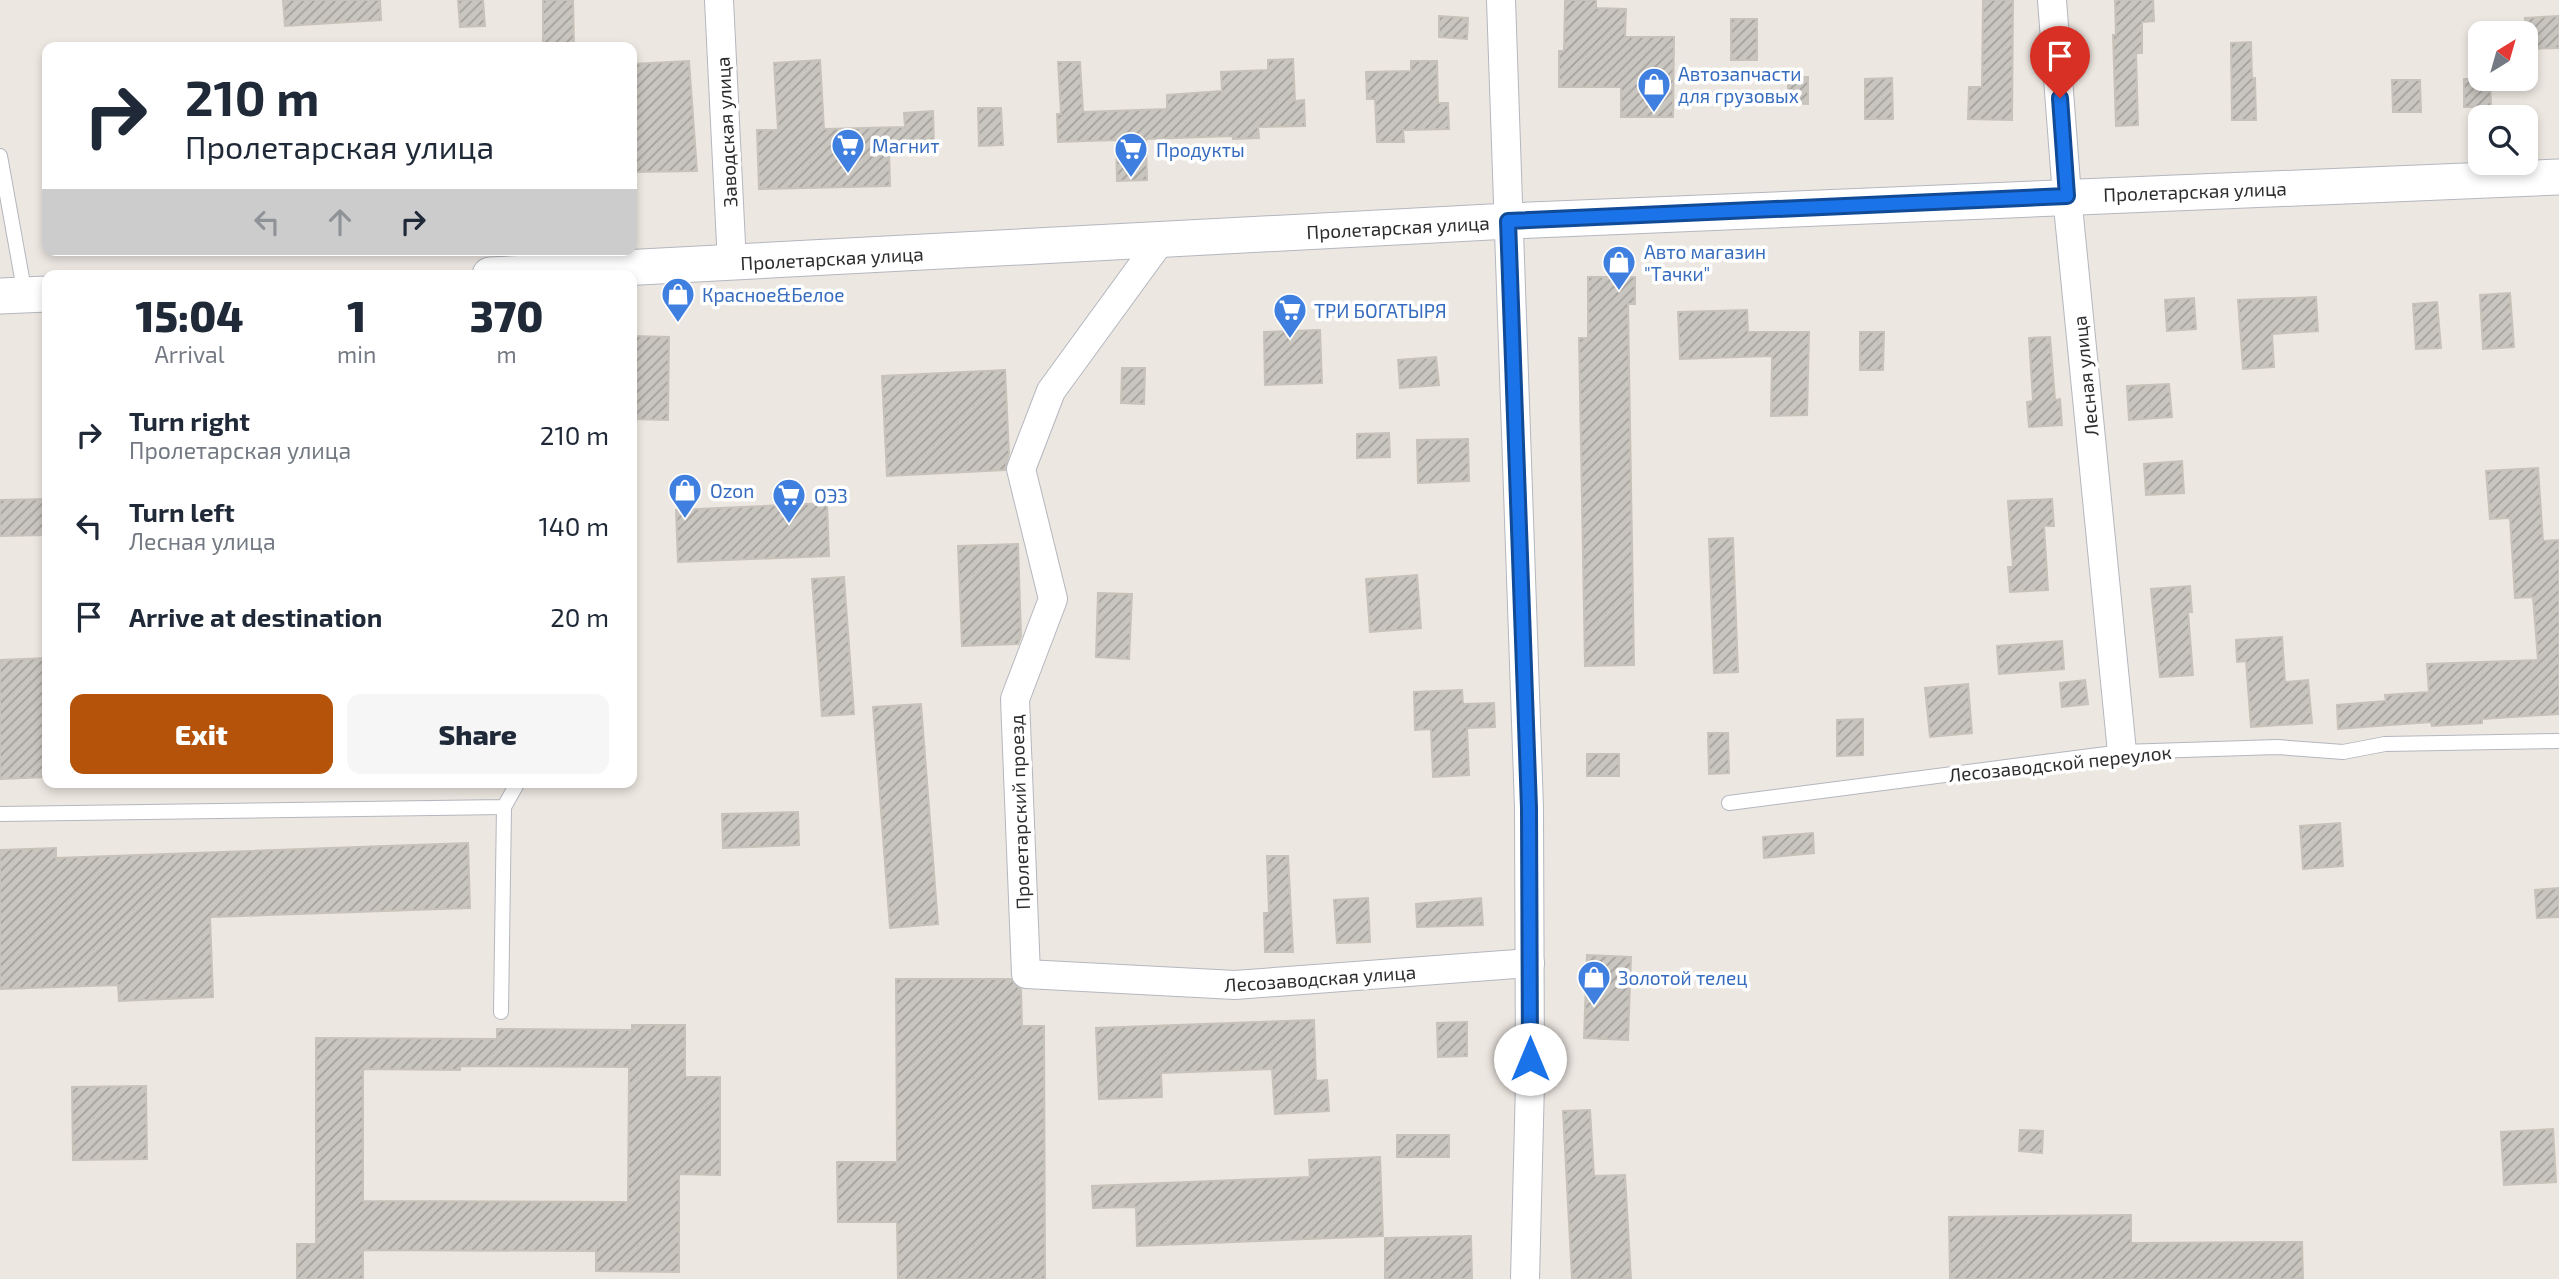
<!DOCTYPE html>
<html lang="en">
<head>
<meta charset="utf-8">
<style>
  body { margin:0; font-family:"Exo 2",sans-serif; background:#f6f6f7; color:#1f2937; height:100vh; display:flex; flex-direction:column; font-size:26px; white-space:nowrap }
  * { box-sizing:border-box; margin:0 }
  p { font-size:23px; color:#747a83 }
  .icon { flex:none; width:38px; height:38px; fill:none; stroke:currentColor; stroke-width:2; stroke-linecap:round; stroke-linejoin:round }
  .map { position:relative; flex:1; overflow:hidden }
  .panel { position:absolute; left:42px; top:270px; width:595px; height:518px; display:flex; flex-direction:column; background:#fff; border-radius:14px; box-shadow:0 4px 10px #0003 }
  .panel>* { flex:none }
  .guide { position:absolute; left:42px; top:42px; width:595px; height:214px; border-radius:14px; box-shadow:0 4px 10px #0003; background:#fff; color:#1f2937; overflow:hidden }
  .needle { width:46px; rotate:37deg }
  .controls { position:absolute; left:2468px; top:21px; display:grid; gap:14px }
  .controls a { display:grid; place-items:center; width:70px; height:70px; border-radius:14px; background:#fff; box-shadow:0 4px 10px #0003; font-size:35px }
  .pin { position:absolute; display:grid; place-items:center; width:60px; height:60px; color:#fff; margin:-72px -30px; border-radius:50% 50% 50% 0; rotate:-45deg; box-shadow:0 0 7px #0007 }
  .pin .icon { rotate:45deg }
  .me { position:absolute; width:77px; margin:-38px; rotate:0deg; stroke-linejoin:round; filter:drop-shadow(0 0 5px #0008) }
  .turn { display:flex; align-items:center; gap:24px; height:147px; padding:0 28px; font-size:32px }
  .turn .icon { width:91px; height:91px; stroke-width:2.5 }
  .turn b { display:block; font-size:49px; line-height:60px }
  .lanes { display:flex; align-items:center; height:66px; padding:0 28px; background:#0003; justify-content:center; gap:35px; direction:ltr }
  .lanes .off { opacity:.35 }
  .eta { display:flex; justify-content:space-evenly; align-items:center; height:119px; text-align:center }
  .eta b { font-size:42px; font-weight:800; line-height:49px }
  .cta { display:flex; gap:14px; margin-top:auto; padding:14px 28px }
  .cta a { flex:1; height:80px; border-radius:14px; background:#b45309; color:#fff; font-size:28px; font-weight:800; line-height:80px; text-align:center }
  .cta a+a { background:#f6f6f7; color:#1f2937 }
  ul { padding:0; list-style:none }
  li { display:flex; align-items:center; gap:21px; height:91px; padding:0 28px }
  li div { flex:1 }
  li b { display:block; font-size:26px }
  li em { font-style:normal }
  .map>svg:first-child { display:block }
  .building { fill:url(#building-hatch); stroke:#c8c3ba; stroke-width:2; fill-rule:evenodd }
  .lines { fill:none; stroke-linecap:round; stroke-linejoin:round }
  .service-casing { stroke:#b4b7bf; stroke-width:16 }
  .minor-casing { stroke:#b4b7bf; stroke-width:30 }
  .tertiary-casing { stroke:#b4b7bf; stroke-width:37 }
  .service { stroke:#fff; stroke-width:14 }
  .minor { stroke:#fff; stroke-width:28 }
  .tertiary { stroke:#fff; stroke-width:35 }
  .route-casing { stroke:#114b97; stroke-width:18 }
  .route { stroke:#1a73e8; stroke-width:12 }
  .labels { text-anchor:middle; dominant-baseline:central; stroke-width:7; stroke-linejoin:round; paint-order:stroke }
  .shop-label { font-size:19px; fill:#366cbe; stroke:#fff; text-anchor:start }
  .street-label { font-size:19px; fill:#2d2d2d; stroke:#fff }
</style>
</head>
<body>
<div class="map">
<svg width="2559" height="1279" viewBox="0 0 2559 1279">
  <defs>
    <pattern id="building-hatch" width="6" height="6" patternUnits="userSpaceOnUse" patternTransform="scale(1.75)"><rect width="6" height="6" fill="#c9c5bf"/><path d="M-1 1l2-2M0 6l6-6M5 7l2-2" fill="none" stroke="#a4a09c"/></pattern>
  </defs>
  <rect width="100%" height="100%" fill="#ede7e1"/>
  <!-- building -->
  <g class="building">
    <polygon points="283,0 380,0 381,20 285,26"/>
    <polygon points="458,0 483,0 485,26 460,27"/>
    <polygon points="543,0 573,0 574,47 543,47"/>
    <polygon points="1565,0 1596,0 1596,8 1626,9 1625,37 1674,37 1673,117 1621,117 1621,87 1559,87 1559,51 1564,51"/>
    <polygon points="1983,0 2013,0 2012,120 1968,119 1969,87 1982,87"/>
    <polygon points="2115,0 2153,0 2154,21 2142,22 2142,53 2136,53 2138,125 2116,126 2113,35 2116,35"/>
    <polygon points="1439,16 1468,18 1467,39 1439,37"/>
    <polygon points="2559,16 2559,48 2527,49 2525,18"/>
    <rect x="1731" y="19" width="26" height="41"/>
    <polygon points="2251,42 2252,78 2255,78 2256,120 2232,120 2231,43"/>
    <polygon points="1293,59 1295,101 1304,100 1305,126 1258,127 1259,138 1233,139 1233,136 1146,139 1147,180 1117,181 1116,140 1058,142 1057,114 1061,114 1058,62 1080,62 1083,112 1167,109 1167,95 1222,91 1221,72 1268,70 1268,60"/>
    <polygon points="820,60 824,129 905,127 904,113 933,111 934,147 889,149 890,186 759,189 757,130 778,130 774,63"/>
    <polygon points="689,61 697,171 632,172 632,64"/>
    <polygon points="1411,61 1437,61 1438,103 1448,103 1449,129 1403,130 1404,142 1377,142 1375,99 1367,99 1366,72 1411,71"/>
    <polygon points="1788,77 1808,77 1808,104 1788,103"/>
    <polygon points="1892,78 1893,119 1865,119 1865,79"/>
    <polygon points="2464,79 2490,79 2491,107 2464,107"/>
    <polygon points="2392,80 2420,80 2421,112 2393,112"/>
    <polygon points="978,108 1001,108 1003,145 979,146"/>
    <polygon points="1588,277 1635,277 1635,304 1628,304 1634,665 1585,666 1579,338 1588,338"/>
    <polygon points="2510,293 2514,347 2483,349 2480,295"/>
    <polygon points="2316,297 2318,331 2272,334 2274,367 2243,369 2238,300"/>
    <polygon points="2194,298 2196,329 2167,331 2165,300"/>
    <polygon points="2437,302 2441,348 2416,349 2413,304"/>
    <polygon points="1747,310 1748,332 1809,332 1807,415 1771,416 1772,356 1680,359 1678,312"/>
    <polygon points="1320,330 1322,383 1265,385 1264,332"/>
    <polygon points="1860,332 1884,332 1883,370 1860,370"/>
    <polygon points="632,336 669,337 668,420 632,419"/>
    <polygon points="2050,337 2055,400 2060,399 2062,425 2029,427 2027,402 2033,401 2029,338"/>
    <polygon points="1436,357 1439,385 1400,388 1398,360"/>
    <polygon points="1122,368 1145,368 1144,404 1121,403"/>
    <polygon points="1005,370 1009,453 1005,470 887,476 882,376"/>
    <polygon points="2169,384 2172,417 2129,420 2127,386"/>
    <polygon points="1389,433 1390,457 1357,458 1357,434"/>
    <polygon points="1468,439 1469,481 1418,483 1417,440"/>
    <polygon points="2182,461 2184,493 2146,495 2144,464"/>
    <polygon points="2538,468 2543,541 2559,540 2559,714 2482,719 2482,723 2432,726 2431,722 2338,729 2337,705 2386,701 2385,695 2429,692 2427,664 2538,660 2533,597 2515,598 2510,518 2490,519 2486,471"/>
    <polygon points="47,499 47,535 0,536 0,500"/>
    <polygon points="2052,499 2054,526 2044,526 2048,590 2010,592 2008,567 2013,567 2008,501"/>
    <polygon points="827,503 829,556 678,562 676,510"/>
    <polygon points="1733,538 1738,672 1714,673 1709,539"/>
    <polygon points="1018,544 1021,636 1018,644 962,646 958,546"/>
    <polygon points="1417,575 1421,628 1370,632 1366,579"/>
    <polygon points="844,577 854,714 822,716 812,579"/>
    <polygon points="2190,586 2192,612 2188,612 2193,675 2160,677 2151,589"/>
    <polygon points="1098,593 1132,594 1129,659 1096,657"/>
    <polygon points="2282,637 2285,682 2308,680 2312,723 2251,727 2246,661 2237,662 2236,640"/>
    <polygon points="2062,641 2064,669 1999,674 1997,646"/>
    <polygon points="47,658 47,777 0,779 0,660"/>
    <polygon points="2085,680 2088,704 2062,707 2060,683"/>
    <polygon points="1968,684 1972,733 1930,737 1925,688"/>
    <polygon points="1462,690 1463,704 1494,703 1495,727 1467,728 1469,775 1433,777 1431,729 1415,730 1414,692"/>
    <polygon points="921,704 938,924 890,928 873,707"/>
    <polygon points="1863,719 1863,755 1837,756 1837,720"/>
    <polygon points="1708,733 1728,733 1729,773 1709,774"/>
    <rect x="1587" y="754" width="32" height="22"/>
    <polygon points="798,812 799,845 723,848 722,814"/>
    <polygon points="2340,823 2343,866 2303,869 2300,826"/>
    <polygon points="1813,833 1814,853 1764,858 1763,837"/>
    <polygon points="468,843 470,908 210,917 213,997 119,1001 118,985 0,989 0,850 56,848 56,858"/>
    <polygon points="1267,856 1288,856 1293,952 1265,952 1264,913 1269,913"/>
    <polygon points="2559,888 2559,917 2537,918 2535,890"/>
    <polygon points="1368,898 1370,942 1337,943 1334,900"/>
    <polygon points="1481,898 1483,925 1417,927 1416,904"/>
    <polygon points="1587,955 1631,957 1628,1040 1584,1038"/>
    <polygon points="896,979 1011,979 1021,990 1022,1026 1044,1026 1045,1279 898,1279 897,1222 838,1222 837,1162 897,1162"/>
    <polygon points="1314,1020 1316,1081 1327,1080 1329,1111 1275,1114 1272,1069 1161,1073 1162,1097 1099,1099 1096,1028"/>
    <polygon points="1467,1022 1467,1056 1438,1057 1437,1023"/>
    <path d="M 632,1025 L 685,1025 L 685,1077 L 720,1077 L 720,1175 L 679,1174 L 679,1272 L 596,1271 L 596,1251 L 363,1250 L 363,1279 L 297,1279 L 297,1244 L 316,1244 L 316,1038 L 497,1039 L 497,1029 L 632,1030 ZM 460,1066 L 629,1067 L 628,1202 L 363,1201 L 363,1069 L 460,1070 Z"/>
    <polygon points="146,1086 147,1159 73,1160 72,1087"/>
    <polygon points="1590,1110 1594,1176 1625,1175 1631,1279 1572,1279 1563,1111"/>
    <polygon points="2553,1129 2556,1182 2504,1185 2501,1132"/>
    <polygon points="2020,1130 2043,1131 2042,1153 2019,1151"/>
    <rect x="1397" y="1135" width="52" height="22"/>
    <polygon points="1380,1157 1383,1236 1137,1246 1136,1207 1093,1208 1092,1186 1310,1177 1309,1160"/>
    <polygon points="2131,1215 2131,1243 2302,1242 2303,1279 1950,1279 1949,1217"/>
    <polygon points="1471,1236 1472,1279 1385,1279 1385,1238"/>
  </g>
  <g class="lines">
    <defs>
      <g id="service">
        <polyline points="0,156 25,295"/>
        <polyline points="1729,803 2122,752 2277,747 2343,752 2385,744 2559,741"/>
        <polyline points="0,814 504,807 518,782"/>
        <polyline points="501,1012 504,807"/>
      </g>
      <g id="minor">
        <polyline points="719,0 732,264"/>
        <polyline points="1501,0 1529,808 1530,1083 1525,1279"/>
        <polyline points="2052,0 2067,196 2122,752"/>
        <polyline points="1161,240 1051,391 1021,469 1053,599 1015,699 1026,974 1235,985 1530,963"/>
      </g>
      <g id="tertiary">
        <polyline points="490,275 1509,221 2559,177"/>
        <polyline points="0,296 47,294"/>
      </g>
    </defs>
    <!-- service casing -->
    <use href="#service" class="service-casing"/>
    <!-- minor casing -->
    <use href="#minor" class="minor-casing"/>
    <!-- tertiary casing -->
    <use href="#tertiary" class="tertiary-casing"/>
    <!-- service -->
    <use href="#service" class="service"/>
    <!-- minor -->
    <use href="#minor" class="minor"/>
    <!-- tertiary -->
    <use href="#tertiary" class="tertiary"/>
  </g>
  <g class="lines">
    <defs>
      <polyline id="route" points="1530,1059 1529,808 1508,221 2067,196 2060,98"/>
    </defs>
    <!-- route casing -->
    <use href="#route" class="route-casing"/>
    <!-- route -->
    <use href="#route" class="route"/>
  </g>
  <!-- icons -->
  <defs>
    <symbol id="shop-pin" viewBox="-11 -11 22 30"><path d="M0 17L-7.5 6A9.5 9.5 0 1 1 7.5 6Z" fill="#3f7fe0" stroke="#fff"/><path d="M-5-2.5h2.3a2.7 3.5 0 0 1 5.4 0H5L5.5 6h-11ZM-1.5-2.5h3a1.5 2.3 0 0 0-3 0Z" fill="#fff"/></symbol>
    <symbol id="supermarket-pin" viewBox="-11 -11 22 30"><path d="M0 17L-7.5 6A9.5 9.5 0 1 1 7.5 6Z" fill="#3f7fe0" stroke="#fff"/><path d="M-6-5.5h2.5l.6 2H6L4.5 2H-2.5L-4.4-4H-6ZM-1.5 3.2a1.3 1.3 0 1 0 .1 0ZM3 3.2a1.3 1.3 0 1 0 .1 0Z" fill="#fff"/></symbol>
  </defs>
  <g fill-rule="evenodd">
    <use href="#shop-pin" x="1635" y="65" width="38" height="52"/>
    <use href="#supermarket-pin" x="829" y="126" width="38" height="52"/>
    <use href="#supermarket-pin" x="1112" y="130" width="38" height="52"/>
    <use href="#shop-pin" x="1600" y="243" width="38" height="52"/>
    <use href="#shop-pin" x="659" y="275" width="38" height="52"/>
    <use href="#supermarket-pin" x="1271" y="291" width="38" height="52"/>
    <use href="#shop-pin" x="666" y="471" width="38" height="52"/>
    <use href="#supermarket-pin" x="770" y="476" width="38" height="52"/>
    <use href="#shop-pin" x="1575" y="958" width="38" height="52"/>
  </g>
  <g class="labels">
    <!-- shop labels -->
    <g class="shop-label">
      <text x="1678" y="73">Автозапчасти<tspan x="1678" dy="22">для грузовых</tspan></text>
      <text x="872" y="145">Магнит</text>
      <text x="1156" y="149">Продукты</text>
      <text x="1644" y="251">Авто магазин<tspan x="1644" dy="22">"Тачки"</tspan></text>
      <text x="702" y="294">Красное&amp;Белое</text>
      <text x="1314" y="310">ТРИ БОГАТЫРЯ</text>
      <text x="710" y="490">Ozon</text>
      <text x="814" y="495">ОЭЗ</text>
      <text x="1618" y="977">Золотой телец</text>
    </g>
    <!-- street labels -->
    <g class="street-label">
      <text transform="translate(726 132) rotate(-93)">Заводская улица</text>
      <text transform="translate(2195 191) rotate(-2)">Пролетарская улица</text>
      <text transform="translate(1398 227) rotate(-3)">Пролетарская улица</text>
      <text transform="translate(832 258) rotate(-3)">Пролетарская улица</text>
      <text transform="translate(2085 376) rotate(-96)">Лесная улица</text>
      <text transform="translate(2060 763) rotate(-6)">Лесозаводской переулок</text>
      <text transform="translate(1019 812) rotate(-92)">Пролетарский проезд</text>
      <text transform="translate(1320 978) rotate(-4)">Лесозаводская улица</text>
    </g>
  </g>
</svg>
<div class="controls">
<a><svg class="needle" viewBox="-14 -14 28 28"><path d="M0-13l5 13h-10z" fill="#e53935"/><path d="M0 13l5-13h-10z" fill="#747a83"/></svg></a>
<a><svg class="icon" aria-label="search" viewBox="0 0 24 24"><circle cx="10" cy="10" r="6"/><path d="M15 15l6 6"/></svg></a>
</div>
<div class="pin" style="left:2060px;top:98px;background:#d93025"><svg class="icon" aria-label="arrive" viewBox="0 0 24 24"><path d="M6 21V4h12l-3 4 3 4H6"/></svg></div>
<svg class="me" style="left:1530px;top:1059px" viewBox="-20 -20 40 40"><circle r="19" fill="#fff"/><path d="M0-13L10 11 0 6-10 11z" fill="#1a73e8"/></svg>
<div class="guide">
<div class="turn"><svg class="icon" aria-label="right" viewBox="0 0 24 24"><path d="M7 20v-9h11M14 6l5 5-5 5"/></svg><div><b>210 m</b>Пролетарская улица</div></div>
<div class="lanes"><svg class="icon off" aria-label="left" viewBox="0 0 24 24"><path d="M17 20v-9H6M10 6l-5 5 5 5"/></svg><svg class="icon off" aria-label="ahead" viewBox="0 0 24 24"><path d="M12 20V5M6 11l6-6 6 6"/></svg><svg class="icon" aria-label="right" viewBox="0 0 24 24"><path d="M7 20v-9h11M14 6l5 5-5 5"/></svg></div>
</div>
<section class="panel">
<div class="eta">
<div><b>15:04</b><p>Arrival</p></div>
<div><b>1</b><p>min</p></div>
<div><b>370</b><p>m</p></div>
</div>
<ul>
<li><svg class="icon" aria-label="right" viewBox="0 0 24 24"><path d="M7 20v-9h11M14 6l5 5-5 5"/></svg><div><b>Turn right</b><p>Пролетарская улица</p></div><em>210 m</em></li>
<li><svg class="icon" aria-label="left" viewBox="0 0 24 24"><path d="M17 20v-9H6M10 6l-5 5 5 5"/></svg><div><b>Turn left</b><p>Лесная улица</p></div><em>140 m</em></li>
<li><svg class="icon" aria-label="arrive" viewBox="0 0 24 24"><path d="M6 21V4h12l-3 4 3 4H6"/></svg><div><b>Arrive at destination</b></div><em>20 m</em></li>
</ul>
<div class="cta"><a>Exit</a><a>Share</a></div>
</section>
</div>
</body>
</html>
